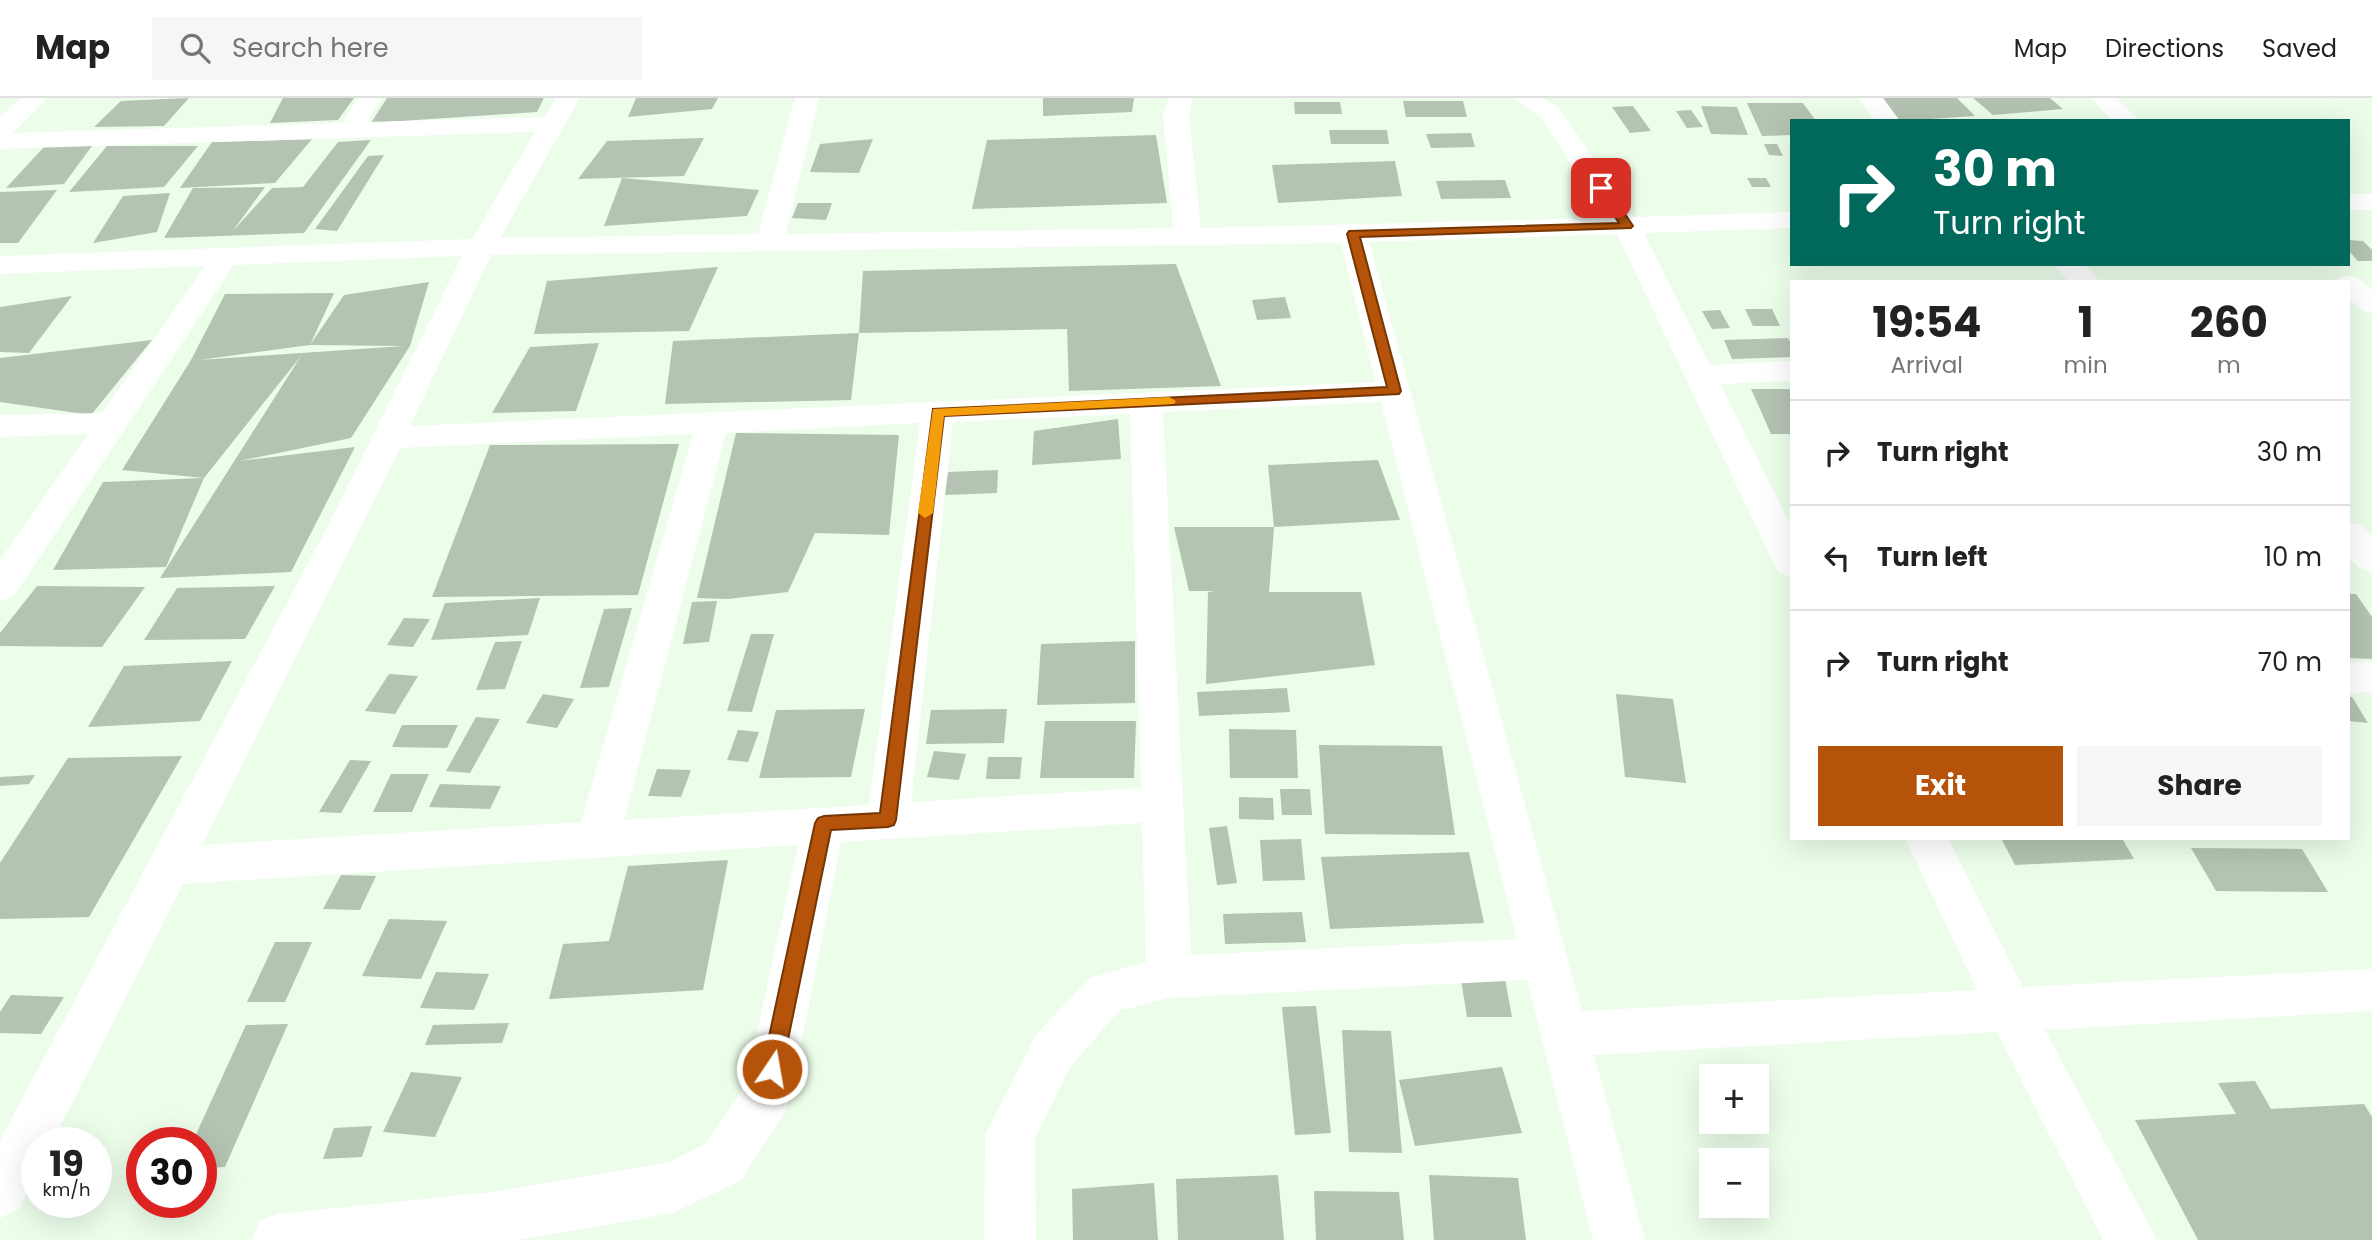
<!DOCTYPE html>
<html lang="en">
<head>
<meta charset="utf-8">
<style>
  body { margin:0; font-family:Poppins,sans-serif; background:#f6f6f6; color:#222; height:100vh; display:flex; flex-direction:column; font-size:26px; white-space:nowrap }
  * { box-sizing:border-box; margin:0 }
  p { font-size:23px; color:#767676 }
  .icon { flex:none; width:38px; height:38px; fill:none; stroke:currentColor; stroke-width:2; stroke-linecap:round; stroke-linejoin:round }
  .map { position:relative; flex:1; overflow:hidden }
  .sheet { position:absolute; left:1790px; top:182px; width:560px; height:560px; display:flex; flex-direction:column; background:#fff; border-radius:0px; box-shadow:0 7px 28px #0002 }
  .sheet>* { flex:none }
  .top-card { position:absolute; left:1790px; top:21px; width:560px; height:147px; border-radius:0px; box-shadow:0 7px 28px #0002; background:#00695c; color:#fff; overflow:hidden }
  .tools { position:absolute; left:1699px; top:966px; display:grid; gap:14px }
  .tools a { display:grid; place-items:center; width:70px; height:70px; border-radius:0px; background:#fff; box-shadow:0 7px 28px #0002; font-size:35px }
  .speed { position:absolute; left:21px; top:1029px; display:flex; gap:14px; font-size:35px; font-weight:700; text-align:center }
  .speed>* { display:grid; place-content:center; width:91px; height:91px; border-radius:50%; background:#fff; box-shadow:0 7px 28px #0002; line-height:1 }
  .speed small { font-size:18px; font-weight:400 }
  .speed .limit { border:10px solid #d22; background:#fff; color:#111 }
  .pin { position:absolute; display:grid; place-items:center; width:60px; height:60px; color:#fff; margin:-30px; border-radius:14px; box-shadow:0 4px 10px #0006 }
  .me { position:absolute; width:77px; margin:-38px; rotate:12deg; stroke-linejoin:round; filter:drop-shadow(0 0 5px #0008) }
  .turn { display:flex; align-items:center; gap:24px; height:147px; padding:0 28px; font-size:32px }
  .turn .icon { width:91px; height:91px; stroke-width:2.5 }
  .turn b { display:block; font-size:49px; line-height:60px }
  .eta { display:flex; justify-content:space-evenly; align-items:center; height:119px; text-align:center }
  .eta b { font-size:42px; font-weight:700; line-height:49px }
  .primary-button { display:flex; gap:14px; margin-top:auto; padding:14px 28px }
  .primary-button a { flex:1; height:80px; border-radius:0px; background:#b45309; color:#fff; font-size:28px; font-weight:700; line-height:80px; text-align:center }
  .primary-button a+a { background:#f6f6f6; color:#222 }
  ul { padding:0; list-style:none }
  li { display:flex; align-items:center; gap:21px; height:105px; padding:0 28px; border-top:2px solid #e0e0e0 }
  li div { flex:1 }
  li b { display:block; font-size:26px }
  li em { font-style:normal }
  header { display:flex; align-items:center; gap:42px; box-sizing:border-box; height:98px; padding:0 35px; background:#fff; border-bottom:2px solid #e0e0e0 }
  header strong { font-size:33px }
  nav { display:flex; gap:38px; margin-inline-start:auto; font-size:24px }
  .search { width:490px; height:63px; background:#f6f6f6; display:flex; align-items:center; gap:18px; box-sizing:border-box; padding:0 24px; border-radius:0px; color:#767676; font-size:26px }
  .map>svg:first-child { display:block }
  .building { fill:#b4c3b2 }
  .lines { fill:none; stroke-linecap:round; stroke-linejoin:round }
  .minor { fill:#fff; fill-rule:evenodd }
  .route { fill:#b45309; stroke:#753606; stroke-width:2 }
  .slow { fill:#f59e0b }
</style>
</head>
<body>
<header>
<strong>Map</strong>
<div class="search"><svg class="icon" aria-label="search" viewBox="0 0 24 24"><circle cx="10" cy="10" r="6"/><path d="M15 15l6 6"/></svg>Search here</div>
<nav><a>Map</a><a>Directions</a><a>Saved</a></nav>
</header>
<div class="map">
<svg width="2372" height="1142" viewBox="0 0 2372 1142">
  <rect width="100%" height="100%" fill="#ecfdea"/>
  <!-- building -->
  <g class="building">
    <polygon points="189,0 164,28 94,29 121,3"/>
    <polygon points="283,0 354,0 338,22 270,25"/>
    <polygon points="387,0 544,0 537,14 371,25"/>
    <polygon points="636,0 718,0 712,11 628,19"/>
    <polygon points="1043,0 1134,0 1132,14 1043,18"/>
    <polygon points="1879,0 1957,0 1975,18 1900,23"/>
    <polygon points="1973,0 2050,0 2063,11 1993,17"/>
    <polygon points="1403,3 1463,3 1467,19 1406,19"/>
    <polygon points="1294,4 1340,4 1342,16 1295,16"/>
    <polygon points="1747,5 1803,5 1816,23 1792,23 1792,37 1762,38"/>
    <polygon points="1633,8 1651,33 1630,35 1612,9"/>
    <polygon points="1701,8 1737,9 1748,37 1711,36"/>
    <polygon points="1691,12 1703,29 1687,30 1676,13"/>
    <polygon points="1329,32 1387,32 1389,46 1331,46"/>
    <polygon points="1471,35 1475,49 1431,50 1426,36"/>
    <polygon points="1156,37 1167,105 972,111 987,42"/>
    <polygon points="704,40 684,78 578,81 607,43"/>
    <polygon points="312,41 275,85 180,90 212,44"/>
    <polygon points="873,41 859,75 810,74 820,46"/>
    <polygon points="371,42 304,135 164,140 193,90 265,89 232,134 272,90 303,89 338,44"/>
    <polygon points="1764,46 1777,46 1783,58 1769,57"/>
    <polygon points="92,48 64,86 6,90 44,49"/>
    <polygon points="107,48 198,48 164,89 69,94"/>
    <polygon points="384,57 337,133 315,131 368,58"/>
    <polygon points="1395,63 1402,98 1278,105 1272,67"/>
    <polygon points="622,80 759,92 747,118 604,128"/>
    <polygon points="1747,80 1766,80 1771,89 1752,89"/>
    <polygon points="1505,82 1511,100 1441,101 1436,83"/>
    <polygon points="57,92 18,145 0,145 0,94"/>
    <polygon points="170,95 157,134 93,145 123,98"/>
    <polygon points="798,105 832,105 826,122 792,120"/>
    <polygon points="2348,142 2363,143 2372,152 2372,163 2358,163 2348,152"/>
    <polygon points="1176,166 1221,288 1069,293 1067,231 859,235 863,173"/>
    <polygon points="718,169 689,233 534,236 547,183"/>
    <polygon points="429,184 410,248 351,340 239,363 355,349 291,474 160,480 301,258 204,380 166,469 53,472 103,384 204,380 122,372 191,262 225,196 334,195 310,247 199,262 404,248 310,247 344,197"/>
    <polygon points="72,198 29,255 0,254 0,209"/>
    <polygon points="1285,199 1291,220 1257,222 1252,202"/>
    <polygon points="1745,211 1772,211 1780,228 1753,228"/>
    <polygon points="1720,212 1730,230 1712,231 1702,213"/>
    <polygon points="859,235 851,302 665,306 673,243"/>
    <polygon points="1788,240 1792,247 1792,259 1732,261 1724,242"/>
    <polygon points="152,242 91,317 0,304 0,260"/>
    <polygon points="599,245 576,313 492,315 530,249"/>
    <polygon points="1751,291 1792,291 1792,336 1771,336"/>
    <polygon points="1118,321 1121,361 1032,367 1034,333"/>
    <polygon points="736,335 899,337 889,437 815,435 788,494 728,501 697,500"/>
    <polygon points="679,346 638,497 432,499 490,347"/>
    <polygon points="1378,362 1400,422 1274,429 1269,494 1361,494 1375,567 1206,586 1208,494 1216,493 1189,493 1174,429 1274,429 1268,367"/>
    <polygon points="998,372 997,395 945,397 948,374"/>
    <polygon points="37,488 145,489 102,549 0,548 0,535"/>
    <polygon points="275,488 245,541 144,542 177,490"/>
    <polygon points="2348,496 2356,496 2372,519 2372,561 2348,560"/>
    <polygon points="540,500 528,537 431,542 445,505"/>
    <polygon points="717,503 709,544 683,546 692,504"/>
    <polygon points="632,510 609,589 580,590 604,511"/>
    <polygon points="404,520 430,521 413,549 387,547"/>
    <polygon points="751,536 774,536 752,614 727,613"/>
    <polygon points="522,543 505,591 476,592 495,544"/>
    <polygon points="1135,543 1135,605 1037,607 1041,546"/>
    <polygon points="232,563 200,623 88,629 124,568"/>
    <polygon points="389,576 418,578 395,616 365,613"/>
    <polygon points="1287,590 1290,614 1199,618 1197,594"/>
    <polygon points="543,596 574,601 557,630 526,625"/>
    <polygon points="1616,596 1673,601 1686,685 1625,679"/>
    <polygon points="2348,599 2352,599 2368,625 2348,623"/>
    <polygon points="865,611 851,679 759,680 776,612"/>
    <polygon points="1007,611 1004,645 926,646 931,612"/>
    <polygon points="476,619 500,621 470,675 446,673"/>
    <polygon points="1045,623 1136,623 1134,680 1040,680"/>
    <polygon points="402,627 458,627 447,650 392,649"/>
    <polygon points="1229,631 1296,632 1298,680 1230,680"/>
    <polygon points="738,632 759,634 748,664 727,662"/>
    <polygon points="1319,647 1442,648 1455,737 1325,736"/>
    <polygon points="934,653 966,656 959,682 927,679"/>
    <polygon points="182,658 89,819 0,821 0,765 68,660"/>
    <polygon points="988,659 1022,659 1020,681 986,681"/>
    <polygon points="350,662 371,663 341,715 319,714"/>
    <polygon points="657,671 691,672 681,699 648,698"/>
    <polygon points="391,676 429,676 412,714 373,714"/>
    <polygon points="35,677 29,686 0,688 0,679"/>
    <polygon points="440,686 501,688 490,711 429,709"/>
    <polygon points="1280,691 1310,691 1312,717 1282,717"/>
    <polygon points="1239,699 1273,700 1274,722 1239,721"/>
    <polygon points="1227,728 1237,785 1217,787 1209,730"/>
    <polygon points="2001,740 2122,740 2134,761 2015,767"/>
    <polygon points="1301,741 1305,782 1263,783 1260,742"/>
    <polygon points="2191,750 2302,751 2328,794 2216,793"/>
    <polygon points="1469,754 1484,825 1330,831 1321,759"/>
    <polygon points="728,762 703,892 549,901 563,846 609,843 628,768"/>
    <polygon points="341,777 376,778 360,812 323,811"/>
    <polygon points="1302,814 1306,844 1225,846 1223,816"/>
    <polygon points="389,821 447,823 421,881 362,878"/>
    <polygon points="275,844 312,844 285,904 247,904"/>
    <polygon points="436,874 489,876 474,912 420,910"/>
    <polygon points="1505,881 1512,919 1467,919 1461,882"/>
    <polygon points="11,897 64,899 41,936 0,935 0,914"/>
    <polygon points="1316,908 1331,1035 1295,1037 1282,909"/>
    <polygon points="509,925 502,945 425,947 433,927"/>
    <polygon points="288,926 225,1069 201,1070 201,1045 192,1045 246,927"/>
    <polygon points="1342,932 1391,933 1402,1055 1349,1054"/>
    <polygon points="1502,969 1522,1035 1415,1048 1399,982"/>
    <polygon points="411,974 462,979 435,1039 383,1034"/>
    <polygon points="2255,983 2271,1011 2364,1006 2372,1019 2372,1142 2198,1142 2135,1022 2236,1016 2218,985"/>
    <polygon points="372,1028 362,1059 323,1061 334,1030"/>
    <polygon points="1278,1077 1284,1142 1178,1142 1176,1081"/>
    <polygon points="1429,1077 1518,1080 1526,1142 1434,1142"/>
    <polygon points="1154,1085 1158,1142 1073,1142 1072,1091"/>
    <polygon points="1314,1093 1399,1094 1404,1142 1316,1142"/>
  </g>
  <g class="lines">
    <!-- minor -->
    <g class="minor">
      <path d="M 21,0 L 47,0 L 13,35 L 342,25 L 358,0 L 382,0 L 367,24 L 545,19 L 556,0 L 580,0 L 500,140 L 758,136 L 795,0 L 819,0 L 786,136 L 1173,130 L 1163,18 L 1169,0 L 1193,0 L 1189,18 L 1201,130 L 1607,120 L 1541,20 L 1514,0 L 1543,0 L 1559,10 L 1634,119 L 1792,114 L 1792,130 L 1644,135 L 1710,267 L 1792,263 L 1792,283 L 1720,286 L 1792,430 L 1792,479 L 1779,475 L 1774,466 L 1617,136 L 1369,144 L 1582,913 L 1977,892 L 1905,740 L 1948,740 L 2023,889 L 2372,871 L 2372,913 L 2045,932 L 2157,1142 L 2103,1142 L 1997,934 L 1594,957 L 1645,1142 L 1593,1142 L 1527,882 L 1169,900 L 1119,913 L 1070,969 L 1035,1040 L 1036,1142 L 984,1142 L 985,1037 L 1036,937 L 1089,880 L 1146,864 L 1142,725 L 841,744 L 791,998 L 784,1015 L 741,1082 L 673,1115 L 518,1142 L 252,1142 L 259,1123 L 278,1116 L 501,1093 L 669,1064 L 705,1046 L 745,989 L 798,747 L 183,786 L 52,1045 L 37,1045 L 37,1075 L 18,1112 L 0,1120 L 0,1042 L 320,443 L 462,158 L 234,167 L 13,499 L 0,503 L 0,462 L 88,336 L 0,339 L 0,317 L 102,315 L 205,168 L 0,176 L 0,158 L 472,141 L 535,34 L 0,51 L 0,19 ZM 1341,145 L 1376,284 L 410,328 L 491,157 ZM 1381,304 L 1517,841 L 1191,857 L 1163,314 ZM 1130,316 L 1141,690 L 911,704 L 953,324 ZM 920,325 L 869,707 L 624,722 L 726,335 ZM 693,336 L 581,724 L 202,747 L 400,350 Z"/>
      <polygon points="1858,0 1883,0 1900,23 1875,23"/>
      <polygon points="2091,0 2117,0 2139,23 2112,23"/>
      <rect x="2348" y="96" width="24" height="16"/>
      <polygon points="2053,166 2084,166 2100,184 2069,184"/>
      <polygon points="2348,177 2358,180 2372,191 2372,215 2362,212 2348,201 2348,184 2335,184 2338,180"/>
      <polygon points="2348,424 2360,427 2372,439 2372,474 2359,470 2348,459"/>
      <polygon points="2372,564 2372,594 2348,595 2348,565"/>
    </g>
  </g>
  <!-- route -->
  <polygon class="route" points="1601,86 1605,87 1633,128 1631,130 1360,139 1401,293 1399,296 944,318 896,722 894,727 888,729 831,732 782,971 779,978 772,981 765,978 762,971 815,725 818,720 824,718 880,715 933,311 1387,289 1347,136 1349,133 1619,125 1596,90"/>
  <!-- slow -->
  <polygon class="slow" points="1169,299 1176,303 1174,306 944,318 933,415 925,420 918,415 933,311"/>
</svg>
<div class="tools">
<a>+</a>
<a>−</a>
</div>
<div class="speed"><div>19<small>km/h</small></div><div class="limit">30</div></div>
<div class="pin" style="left:1601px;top:90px;background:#d93025"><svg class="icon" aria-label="arrive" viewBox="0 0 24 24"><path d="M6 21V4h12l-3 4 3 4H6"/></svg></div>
<svg class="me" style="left:772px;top:971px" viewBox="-20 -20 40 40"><circle r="17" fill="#b45309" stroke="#fff" stroke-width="3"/><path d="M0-11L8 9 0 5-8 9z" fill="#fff"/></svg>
<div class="top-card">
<div class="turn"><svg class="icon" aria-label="right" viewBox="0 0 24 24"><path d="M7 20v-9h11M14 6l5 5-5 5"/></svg><div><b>30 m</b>Turn right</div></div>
</div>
<section class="sheet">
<div class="eta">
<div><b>19:54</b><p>Arrival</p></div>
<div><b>1</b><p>min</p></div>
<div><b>260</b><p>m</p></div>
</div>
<ul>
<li><svg class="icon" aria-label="right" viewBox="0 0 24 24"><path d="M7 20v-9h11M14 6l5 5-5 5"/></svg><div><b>Turn right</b></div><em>30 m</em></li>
<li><svg class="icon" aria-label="left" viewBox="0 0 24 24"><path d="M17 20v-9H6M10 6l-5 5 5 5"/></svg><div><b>Turn left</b></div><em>10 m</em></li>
<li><svg class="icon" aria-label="right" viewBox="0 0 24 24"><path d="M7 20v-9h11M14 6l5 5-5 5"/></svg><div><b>Turn right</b></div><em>70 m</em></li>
</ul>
<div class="primary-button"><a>Exit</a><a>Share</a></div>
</section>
</div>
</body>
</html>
